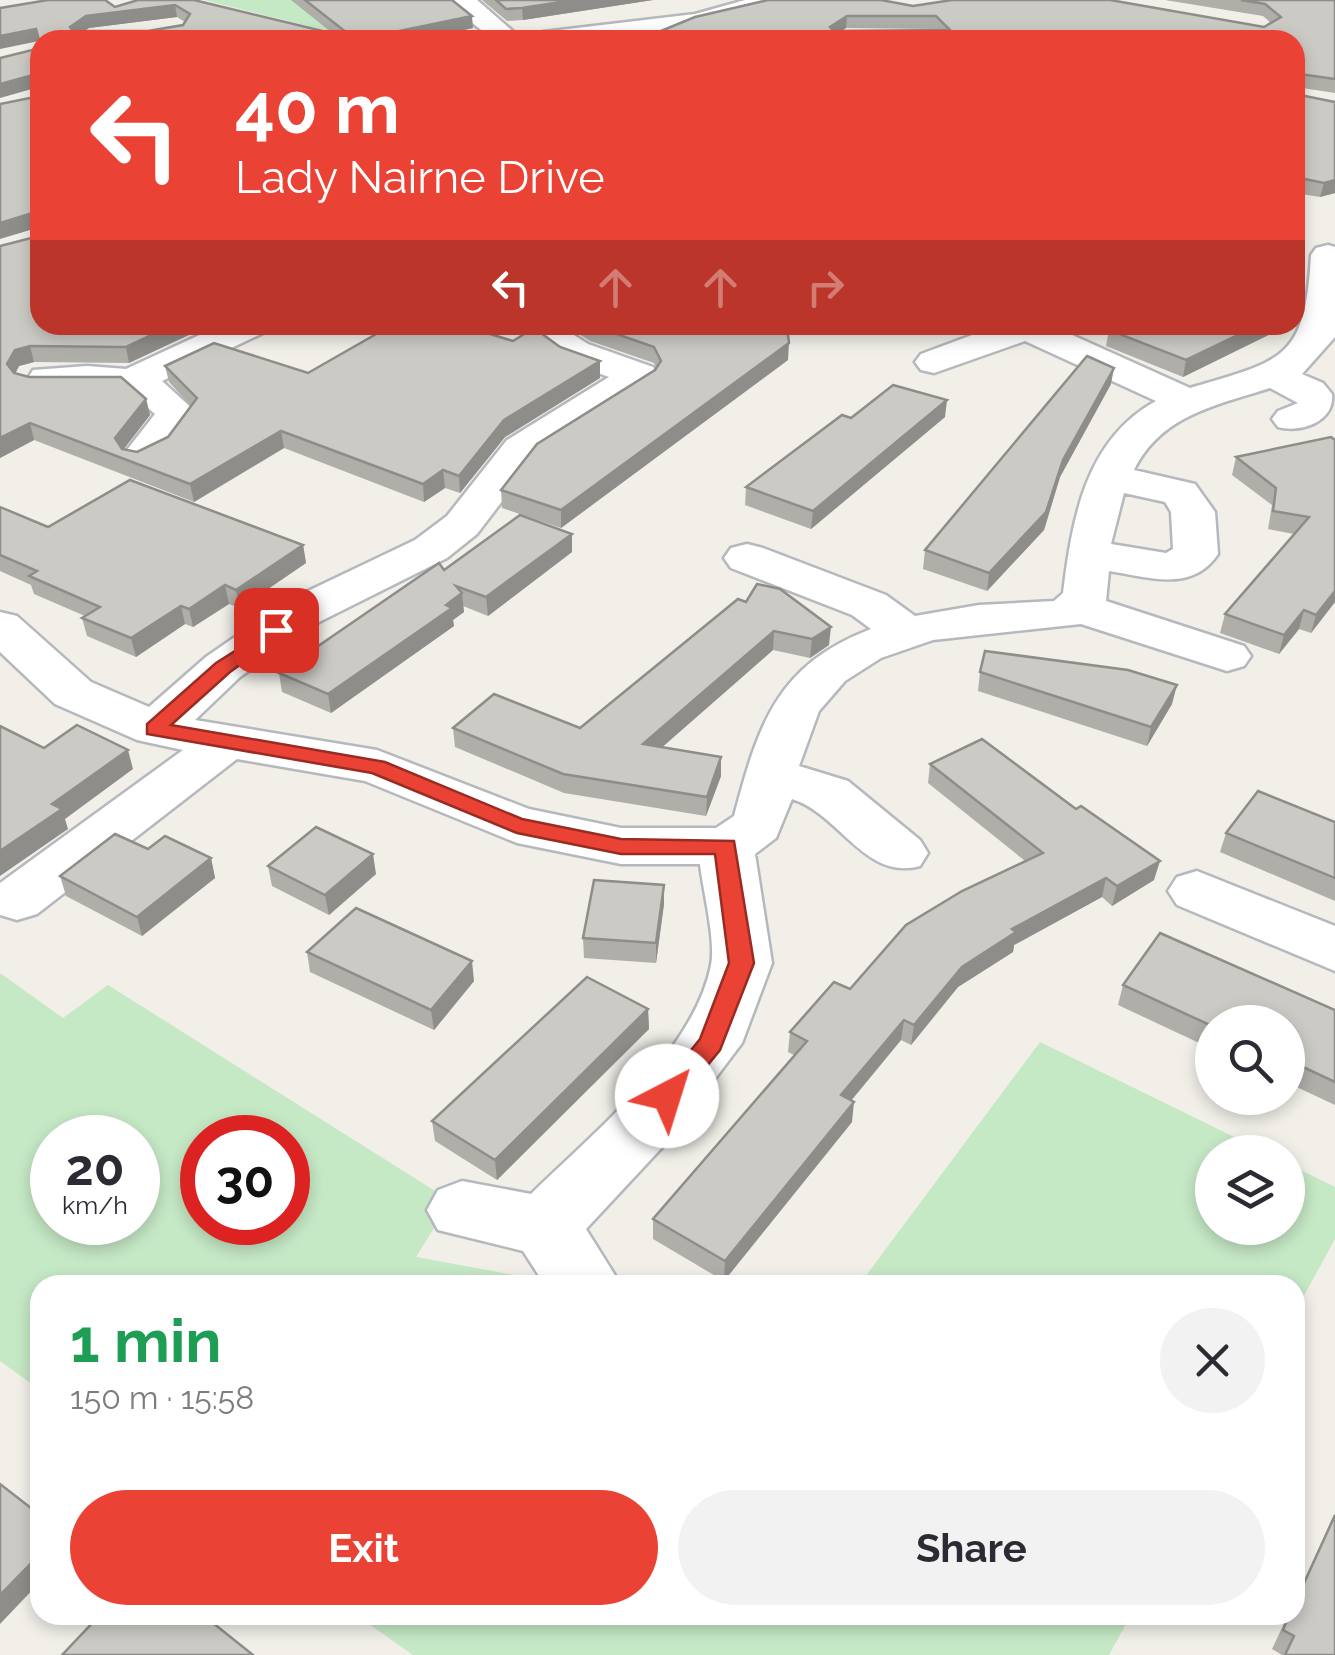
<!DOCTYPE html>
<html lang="en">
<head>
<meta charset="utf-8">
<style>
  body { margin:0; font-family:Raleway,sans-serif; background:#f2f2f3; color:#2b2b33; height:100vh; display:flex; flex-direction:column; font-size:38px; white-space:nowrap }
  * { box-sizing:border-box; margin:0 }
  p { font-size:32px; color:#7c7c81 }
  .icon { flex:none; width:55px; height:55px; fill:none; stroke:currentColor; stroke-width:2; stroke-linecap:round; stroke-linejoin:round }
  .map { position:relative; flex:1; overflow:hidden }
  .details { position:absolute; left:30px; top:1275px; width:1275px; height:350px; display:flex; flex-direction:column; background:#fff; border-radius:30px; box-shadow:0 5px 15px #0003 }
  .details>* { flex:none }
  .hud { position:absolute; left:30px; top:30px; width:1275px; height:305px; border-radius:30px; box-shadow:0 5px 15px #0003; background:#ea4335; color:#fff; overflow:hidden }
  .buttons { position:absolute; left:1195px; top:1005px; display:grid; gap:20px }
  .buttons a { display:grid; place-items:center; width:110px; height:110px; border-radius:50%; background:#fff; box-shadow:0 5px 15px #0003; font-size:50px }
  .speed { position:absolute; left:30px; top:1115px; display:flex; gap:20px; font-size:50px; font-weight:700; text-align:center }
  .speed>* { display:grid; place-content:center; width:130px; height:130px; border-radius:50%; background:#fff; box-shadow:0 5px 15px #0003; line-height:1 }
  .speed small { font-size:25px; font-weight:400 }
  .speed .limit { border:15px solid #d22; background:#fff; color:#111 }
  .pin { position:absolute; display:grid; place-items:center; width:85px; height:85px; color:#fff; margin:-42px; border-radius:20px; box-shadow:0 5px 15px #0006 }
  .me { position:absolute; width:110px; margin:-55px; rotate:40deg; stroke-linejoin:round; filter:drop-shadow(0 0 8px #0008) }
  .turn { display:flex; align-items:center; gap:35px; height:210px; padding:0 40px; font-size:45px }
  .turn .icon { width:130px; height:130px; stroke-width:2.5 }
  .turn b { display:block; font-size:70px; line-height:85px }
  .lanes { display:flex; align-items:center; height:95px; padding:0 40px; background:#0003; justify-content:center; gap:50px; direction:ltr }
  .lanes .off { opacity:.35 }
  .round { display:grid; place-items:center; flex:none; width:105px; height:105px; border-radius:52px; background:#f2f2f3 }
  .overview { display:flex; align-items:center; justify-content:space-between; height:170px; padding:0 40px }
  h1 { font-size:60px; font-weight:700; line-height:75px; color:#1e9e55 }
  .cta { display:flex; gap:20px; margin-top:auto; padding:20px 40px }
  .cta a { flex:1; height:115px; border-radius:60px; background:#ea4335; color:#fff; font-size:40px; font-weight:700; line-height:115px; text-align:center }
  .cta a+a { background:#f2f2f3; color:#2b2b33 }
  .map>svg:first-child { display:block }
  .green { fill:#c5e8c5; fill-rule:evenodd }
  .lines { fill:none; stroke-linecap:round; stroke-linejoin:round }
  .minor-casing { stroke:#b5b8bc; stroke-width:5 }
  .minor { fill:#fff; fill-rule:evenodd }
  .wall { fill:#afaea9; fill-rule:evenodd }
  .shaded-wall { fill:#8f8d8a }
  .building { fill:#cccac5; stroke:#8f8d8a; stroke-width:2.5; fill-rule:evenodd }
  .route { fill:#ea4335; stroke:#982c22; stroke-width:2.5 }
</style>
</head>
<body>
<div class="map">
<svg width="1335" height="1655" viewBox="0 0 1335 1655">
  <rect width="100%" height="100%" fill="#f1efe8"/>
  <!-- green -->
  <g class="green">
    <polygon points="204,0 308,0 465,40 365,40"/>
    <path d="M 0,973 L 63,1018 L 108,985 L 451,1201 L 416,1257 L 520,1276 L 528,1285 L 40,1285 L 40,1390 L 0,1361 ZM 52,1138 L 138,1138 L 138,1222 L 52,1222 ZM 202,1138 L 288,1138 L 288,1222 L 202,1222 Z"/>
    <polygon points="1040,1042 1265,1152 1212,1152 1212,1228 1288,1228 1288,1164 1335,1187 1335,1239 1295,1312 1295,1285 859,1285"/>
    <polygon points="356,1615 1131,1615 1109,1655 413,1655"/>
  </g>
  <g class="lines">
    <defs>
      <g id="minor">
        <polygon points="443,0 477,0 523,40 494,40"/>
        <path d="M 745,0 L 785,0 L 782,5 C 697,29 618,40 530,40 L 543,32 L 695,14 Z"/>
        <path d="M 1328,245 L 1335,247 L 1335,337 L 1302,374 L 1323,383 L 1332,394 C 1335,423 1299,433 1278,427 L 1272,419 L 1278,411 L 1298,403 L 1270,388 C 1217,405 1161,415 1134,470 L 1195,484 L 1215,512 L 1218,554 C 1192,593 1148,577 1109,571 L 1106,601 L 1244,646 L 1251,656 L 1244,666 L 1227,671 L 1081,624 L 933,640 L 881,658 L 845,681 L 819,711 L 799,766 L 848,781 L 920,840 L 928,853 L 920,866 C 865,881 840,814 792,799 L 776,838 L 755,854 L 772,963 L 742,1043 L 668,1141 L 586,1229 L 621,1285 L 545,1285 L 523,1251 L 438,1230 L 427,1210 L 438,1190 L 462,1181 L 531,1194 C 592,1134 694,1052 711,965 C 716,940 703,891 700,864 L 621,864 L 517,843 L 365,781 L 237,759 L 37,914 L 17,920 L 0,915 L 0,883 L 183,750 L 137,740 L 55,704 L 0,652 L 0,612 L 17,616 L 91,682 L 149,707 L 206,657 L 285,602 L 415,540 L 447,516 L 507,440 L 609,377 L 562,360 L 515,325 L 558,325 L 588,344 L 653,367 L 658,375 L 653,383 L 535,458 L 477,534 L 447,558 L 319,622 L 240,677 L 195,720 L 377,750 L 529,809 L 621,828 L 716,828 L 734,816 C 758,726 776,665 871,629 L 852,615 L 731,568 L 724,558 L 731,548 L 747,544 L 763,548 L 886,595 L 915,616 L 979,605 L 1054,601 L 1063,593 C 1072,520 1085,440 1156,401 L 1025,341 L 934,373 L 921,370 L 915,362 L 921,354 L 999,325 L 1050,325 L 1190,388 C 1284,360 1305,360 1311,255 L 1316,248 ZM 1124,493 L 1165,502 L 1171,512 L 1173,549 L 1166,553 L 1111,544 Z"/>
        <path d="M 221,325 L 268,325 L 263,333 L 162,381 L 197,413 C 179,439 164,472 129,464 L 123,455 L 155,414 C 113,376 81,398 33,386 L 28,378 L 33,370 L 87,366 L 126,369 Z"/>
        <polygon points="1197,871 1335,926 1335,971 1177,905 1168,891 1177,877"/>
      </g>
    </defs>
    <!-- minor casing -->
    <use href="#minor" class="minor-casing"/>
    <!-- minor -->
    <use href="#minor" class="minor"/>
  </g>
  <!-- wall -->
  <g class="wall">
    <path d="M 194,0 L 331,33 L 332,40 L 40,40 L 115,7 ZM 177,17 L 185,22 L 183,25 L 148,31 L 84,31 L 89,28 Z"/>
    <polygon points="291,0 452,0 473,28 420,40 341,40"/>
    <polygon points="482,0 653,0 523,20 507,21"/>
    <path d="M 1165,0 L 1335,0 L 1335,93 L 1296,87 L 639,40 L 913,6 L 1264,27 L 1271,23 L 1263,16 ZM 846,28 L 935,29 L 936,30 L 842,31 Z"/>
    <polygon points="1295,94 1335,193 1320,197 1295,193"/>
    <polygon points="40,96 40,325 210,325 129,363 34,362 19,366 15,373 29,377 146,399 150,415 124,449 137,452 168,437 191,406 169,382 165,366 308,373 513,341 560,347 600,361 600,378 505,437 460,493 445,488 424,502 284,448 194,502 34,440 0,458 39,236"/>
    <polygon points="565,325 787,325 788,360 561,528 502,508 501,490 656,368 654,363 590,341"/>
    <polygon points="1113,325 1289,325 1183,377 1106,346 1109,330"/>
    <polygon points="1111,384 1060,477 1044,530 987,591 923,569 925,550"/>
    <polygon points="945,417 811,529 745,505 746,487 851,418"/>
    <polygon points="1331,437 1335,602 1311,633 1299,629 1279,654 1220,633 1225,614 1294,534 1268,529 1272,505 1232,475 1236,457"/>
    <polygon points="0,507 48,527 303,545 306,563 240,608 229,604 193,627 185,624 136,657 87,636 82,618 85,616 34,594 31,585 0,571"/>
    <polygon points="572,534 572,552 488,616 463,606 464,612 453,620 454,626 331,713 282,692 279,673 444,570"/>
    <polygon points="738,599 829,645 810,658 773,650 662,747 721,776 706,816 564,793 455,747 453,728 580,728"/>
    <polygon points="980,672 1172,704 1147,746 978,691"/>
    <polygon points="930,764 1154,880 1112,906 1102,897 1014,945 1013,952 958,987 911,1045 901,1040 851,1101 852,1122 724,1281 653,1239 653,1219 794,1055 788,1052 790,1032 1025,861 928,783"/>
    <polygon points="1335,822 1335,901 1220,852 1226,833"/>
    <polygon points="148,849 211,858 215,878 142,936 66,896 60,876"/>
    <polygon points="268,866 376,874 329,915 272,886"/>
    <polygon points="664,904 656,963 584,958 583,938"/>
    <polygon points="307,952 474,981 434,1030 310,972"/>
    <polygon points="1123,985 1335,1010 1335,1105 1288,1083 1288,1022 1212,1022 1212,1049 1118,1005"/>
    <polygon points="648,1009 649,1029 497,1180 435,1141 432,1121"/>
    <polygon points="1335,1514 1335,1655 1282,1655 1272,1649 1288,1615 1295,1615 1295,1600"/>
  </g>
  <!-- shaded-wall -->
  <g class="shaded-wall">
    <polygon points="574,0 653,0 523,20 522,8"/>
    <polygon points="175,5 177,17 89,28 72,39 70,27 86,16"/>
    <polygon points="472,16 473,28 420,40 360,40"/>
    <polygon points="847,16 846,28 829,39 830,27"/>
    <polygon points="36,29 39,41 0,49 0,36"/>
    <polygon points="331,33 332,40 311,40"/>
    <polygon points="36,74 39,87 0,98 0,84"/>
    <polygon points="1335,180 1335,193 1320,197 1324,183"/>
    <polygon points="39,211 40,227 0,239 0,223"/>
    <polygon points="173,325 210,325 129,363 126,347"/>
    <polygon points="1259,325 1289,325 1183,377 1186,360"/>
    <polygon points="789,343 788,360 561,528 561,510"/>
    <polygon points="30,346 34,362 19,366 12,380 7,364 15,350"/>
    <polygon points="600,361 600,378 505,437 460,493 459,476 504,420"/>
    <polygon points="1114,368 1111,384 1060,477 1044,530 987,591 989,573 1063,460"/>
    <polygon points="146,399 150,415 119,455 115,438"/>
    <polygon points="947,400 945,417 811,529 813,511"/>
    <polygon points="30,423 34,440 0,458 0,438"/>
    <polygon points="281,431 284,448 194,502 190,484"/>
    <polygon points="443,470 445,488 424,502 423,484"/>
    <polygon points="572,534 572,552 488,616 486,597"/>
    <polygon points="303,545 306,563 240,608 236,590"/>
    <polygon points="225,585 229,604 193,627 189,609"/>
    <polygon points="1335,591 1335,602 1311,633 1316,615"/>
    <polygon points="462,593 464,612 453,620 454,626 331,713 328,694"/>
    <polygon points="181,606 185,624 136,657 131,638"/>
    <polygon points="1304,610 1299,629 1279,654 1284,635"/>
    <polygon points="831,627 829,645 810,658 812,639"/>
    <polygon points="774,631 773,650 643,764 643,744"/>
    <polygon points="1177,685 1172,704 1147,746 1151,727"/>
    <polygon points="128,750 133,769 65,819 68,829 0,876 0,851 52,804"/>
    <polygon points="721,757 721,776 706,816 707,797"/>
    <polygon points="373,854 376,874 329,915 325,895"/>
    <polygon points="211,858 215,878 142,936 137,917"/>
    <polygon points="1160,861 1154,880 1112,906 1117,886"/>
    <polygon points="1106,878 1102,897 1014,945 1013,952 958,987 911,1045 914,1025 962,967 1012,929"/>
    <polygon points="664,885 664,904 656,963 656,943"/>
    <polygon points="472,961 474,981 434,1030 431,1010"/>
    <polygon points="648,1009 649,1029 497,1180 495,1160"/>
    <polygon points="904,1020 901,1040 839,1115 841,1095"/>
    <polygon points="854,1102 852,1122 724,1281 725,1261"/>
    <polygon points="40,1554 40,1582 0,1624 0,1595"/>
  </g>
  <!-- building -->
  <g class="building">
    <path d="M 48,0 L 105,0 L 115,7 L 138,0 L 194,0 L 331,33 L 311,40 L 40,40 L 40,44 L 36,29 L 0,36 L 0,8 ZM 175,5 L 190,14 L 183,25 L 148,31 L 73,31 L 70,27 L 86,16 Z"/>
    <polygon points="305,0 452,0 472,16 356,40"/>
    <polygon points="496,0 574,0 522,8 506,9"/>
    <path d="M 768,0 L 881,0 L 913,6 L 952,0 L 1110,0 L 1264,27 L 1281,17 L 1265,4 L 1241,0 L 1335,0 L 1335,79 L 1299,74 L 1295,91 L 1295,40 L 639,40 L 695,17 ZM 847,16 L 936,16 L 950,30 L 834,31 L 830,27 Z"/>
    <polygon points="40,48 40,77 36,74 0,84 0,58"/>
    <polygon points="40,91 40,325 173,325 126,347 30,346 15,350 7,364 14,373 29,377 121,377 146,399 115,438 122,449 137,452 168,437 197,398 165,366 214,343 308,373 392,325 461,325 513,341 534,328 560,347 600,361 504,420 459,476 443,470 423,484 281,431 190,484 30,423 0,438 0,246 39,236 39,211 0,223 0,104 40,96"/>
    <polygon points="1295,94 1335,102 1335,180 1324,183 1295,177"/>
    <polygon points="591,325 787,325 789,343 561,510 501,490 537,444 655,370 661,361 654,347"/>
    <polygon points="1113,325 1259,325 1186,360 1109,330"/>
    <polygon points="1087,356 1114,368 1063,460 1046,512 989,573 925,550"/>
    <polygon points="893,385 947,400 813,511 746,487 842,415 851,418"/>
    <polygon points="1331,437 1335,440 1335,591 1316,615 1304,610 1284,635 1225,614 1309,517 1273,511 1276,488 1236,457"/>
    <polygon points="130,480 303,545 236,590 225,585 189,609 181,606 131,638 82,618 100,607 29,576 37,571 0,555 0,507 48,527"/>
    <polygon points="520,515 572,534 486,597 456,586 462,593 446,605 452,608 328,694 279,673 439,563 444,570"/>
    <polygon points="757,584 780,589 831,627 812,639 774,631 643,744 721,757 707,797 563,774 453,728 494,694 580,728 738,599 746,602"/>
    <polygon points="985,651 1128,670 1177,685 1151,727 980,672"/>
    <polygon points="77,725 128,750 52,804 62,809 0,851 0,726 44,748"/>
    <polygon points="982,739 1076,809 1081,806 1160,861 1117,886 1106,878 1012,929 1016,932 962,967 914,1025 904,1020 841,1095 854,1102 725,1261 653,1219 807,1041 790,1032 834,982 850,989 906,925 962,891 1043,853 930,764"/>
    <polygon points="1258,791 1335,822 1335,878 1226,833"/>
    <polygon points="316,827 373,854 325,895 268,866"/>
    <polygon points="115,834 148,849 165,836 211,858 137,917 60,876"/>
    <polygon points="594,880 664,885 656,943 583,938"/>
    <polygon points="356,908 472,961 431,1010 307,952"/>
    <polygon points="1160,933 1335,1010 1335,1082 1288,1060 1288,1022 1212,1022 1212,1026 1123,985"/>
    <polygon points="587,977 648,1009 495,1160 432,1121"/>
    <polygon points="0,1484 40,1515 40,1554 0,1595"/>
    <polygon points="1335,1515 1335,1655 1285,1655 1294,1636 1283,1630 1289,1615 1295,1615 1295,1603"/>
    <polygon points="100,1615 203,1615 253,1655 62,1655"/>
  </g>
  <!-- route -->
  <polygon class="route" points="276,625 282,626 282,635 230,672 171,725 385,762 522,819 621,839 734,841 754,963 720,1050 676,1104 658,1104 654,1096 700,1039 729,963 715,854 621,854 517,833 372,773 147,734 147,724 216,663"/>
</svg>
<div class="buttons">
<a><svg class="icon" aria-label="search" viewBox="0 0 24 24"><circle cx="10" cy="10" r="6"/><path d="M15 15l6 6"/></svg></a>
<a><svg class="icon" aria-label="layers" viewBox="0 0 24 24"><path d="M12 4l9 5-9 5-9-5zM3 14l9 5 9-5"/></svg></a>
</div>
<div class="speed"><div>20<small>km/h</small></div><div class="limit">30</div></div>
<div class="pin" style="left:276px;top:630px;background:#d93025"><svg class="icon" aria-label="arrive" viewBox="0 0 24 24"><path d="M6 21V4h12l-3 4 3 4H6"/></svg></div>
<svg class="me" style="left:667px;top:1096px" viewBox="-20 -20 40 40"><circle r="19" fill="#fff"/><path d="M0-13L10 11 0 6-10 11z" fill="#ea4335"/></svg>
<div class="hud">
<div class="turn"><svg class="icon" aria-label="left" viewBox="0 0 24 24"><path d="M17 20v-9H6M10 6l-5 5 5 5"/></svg><div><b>40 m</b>Lady Nairne Drive</div></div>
<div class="lanes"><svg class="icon" aria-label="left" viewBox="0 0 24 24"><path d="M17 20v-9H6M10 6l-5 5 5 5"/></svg><svg class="icon off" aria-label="ahead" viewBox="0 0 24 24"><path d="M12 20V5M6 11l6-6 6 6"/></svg><svg class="icon off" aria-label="ahead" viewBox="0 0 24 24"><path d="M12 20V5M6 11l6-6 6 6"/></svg><svg class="icon off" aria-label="right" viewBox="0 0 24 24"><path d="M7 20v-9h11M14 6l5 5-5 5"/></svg></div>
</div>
<section class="details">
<div class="overview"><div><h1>1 min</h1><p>150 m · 15:58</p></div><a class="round"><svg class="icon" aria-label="close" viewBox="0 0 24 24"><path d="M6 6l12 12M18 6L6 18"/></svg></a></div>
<div class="cta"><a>Exit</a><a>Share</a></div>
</section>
</div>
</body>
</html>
